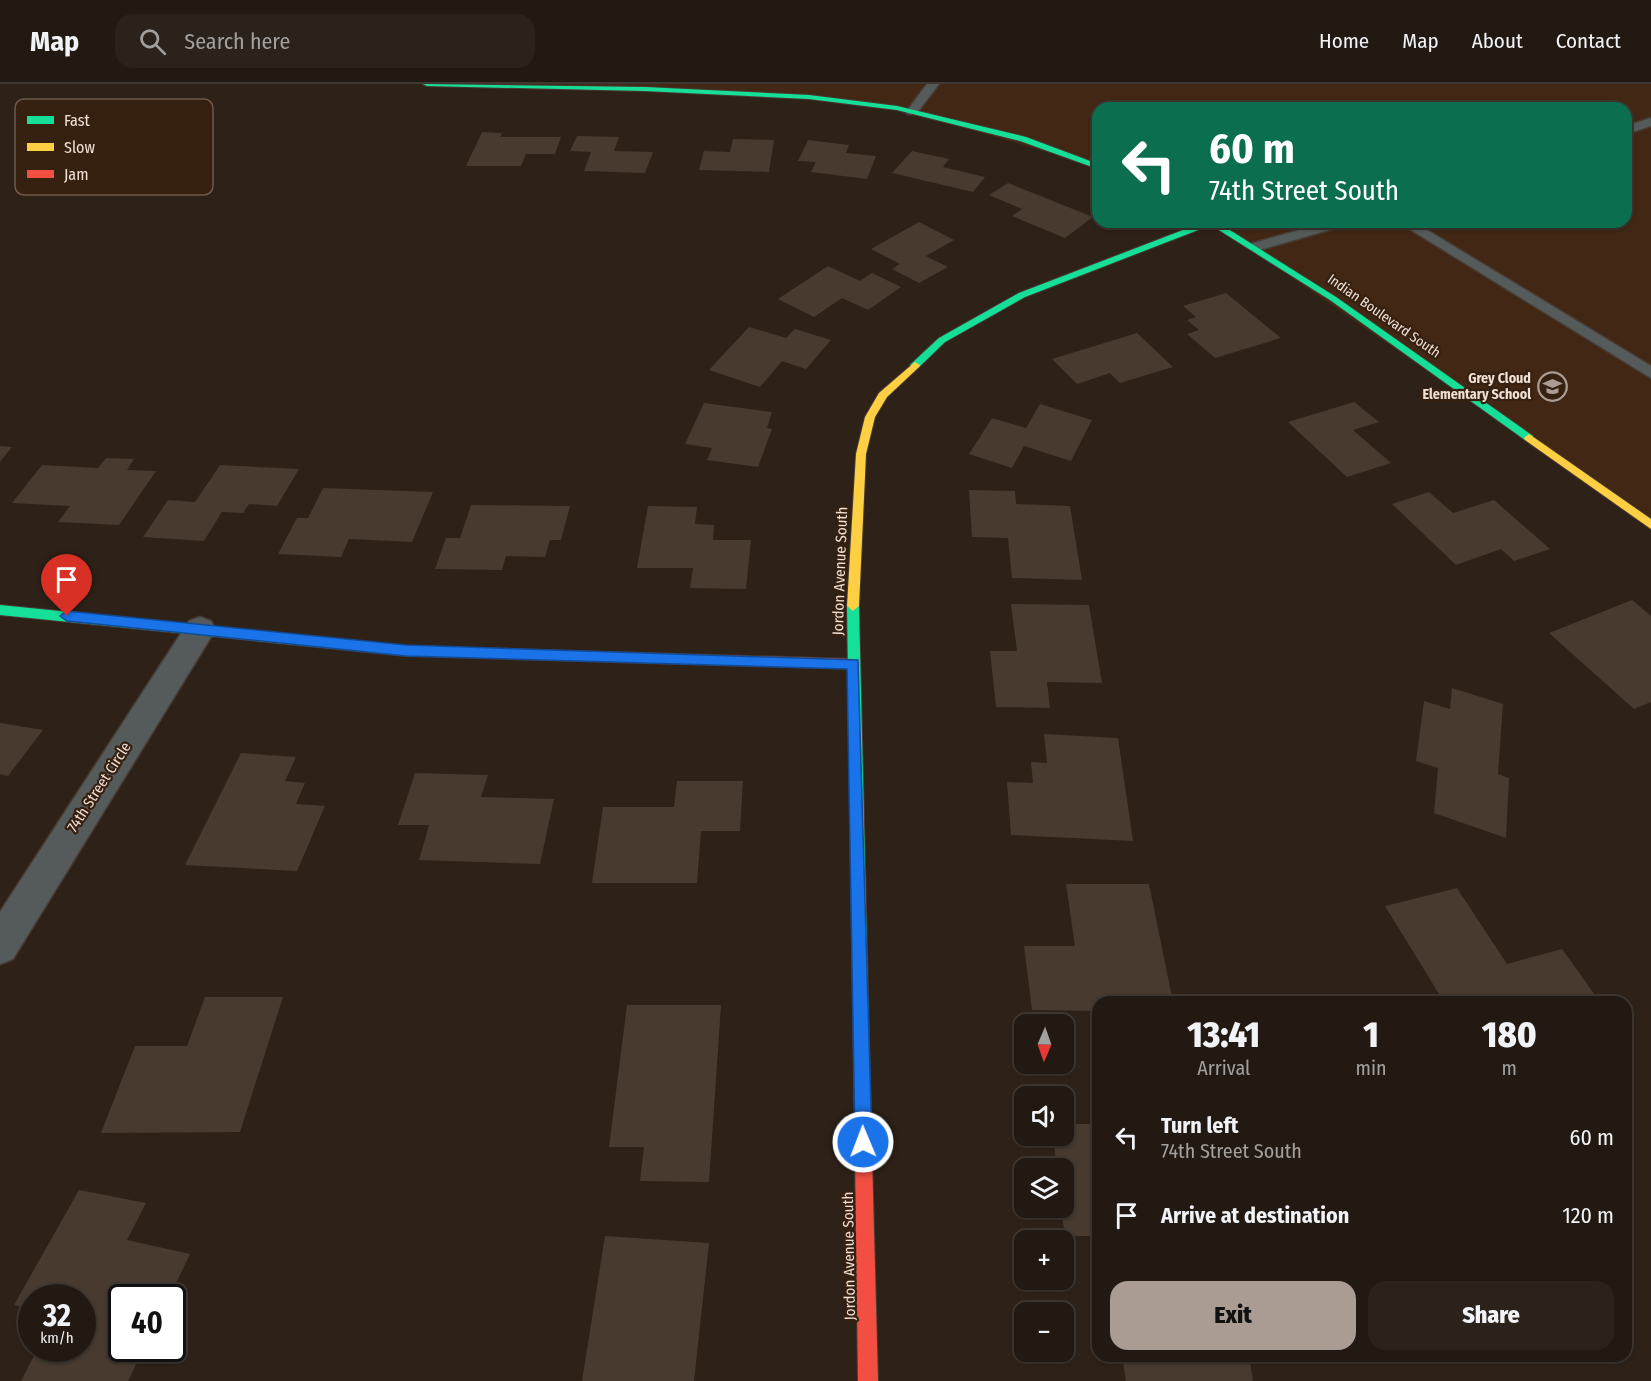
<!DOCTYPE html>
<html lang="en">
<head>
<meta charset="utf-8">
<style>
  body { margin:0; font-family:"Fira Sans Condensed",sans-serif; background:#2a221b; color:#f1f3f6; height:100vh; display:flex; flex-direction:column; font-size:22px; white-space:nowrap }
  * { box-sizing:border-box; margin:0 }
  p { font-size:20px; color:#a2a09f }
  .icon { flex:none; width:33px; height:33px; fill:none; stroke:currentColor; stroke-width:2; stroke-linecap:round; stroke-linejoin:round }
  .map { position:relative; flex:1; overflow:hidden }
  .sheet { position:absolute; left:1092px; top:912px; width:540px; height:366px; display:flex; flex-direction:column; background:#221912; border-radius:18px; box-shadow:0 2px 4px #0004,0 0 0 2px #3f3832 }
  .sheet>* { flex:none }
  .hud { position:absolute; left:1092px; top:18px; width:540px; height:126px; border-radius:18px; box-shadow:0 2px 4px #0004,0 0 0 2px #3f3832; background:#0b6e4f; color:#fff; overflow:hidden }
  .needle { width:39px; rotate:182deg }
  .tools { position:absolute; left:1014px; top:930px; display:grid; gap:12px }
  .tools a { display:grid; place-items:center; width:60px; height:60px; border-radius:12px; background:#221912; box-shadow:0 2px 4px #0004,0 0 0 2px #3f3832; font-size:30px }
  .speed { position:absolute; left:18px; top:1200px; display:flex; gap:12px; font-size:30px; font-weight:700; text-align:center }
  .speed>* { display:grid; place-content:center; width:78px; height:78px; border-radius:50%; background:#221912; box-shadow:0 2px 4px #0004,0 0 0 2px #3f3832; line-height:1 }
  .speed small { font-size:15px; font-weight:400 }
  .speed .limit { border:3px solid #111; border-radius:9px; background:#fff; color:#111 }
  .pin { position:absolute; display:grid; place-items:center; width:51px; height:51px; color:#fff; margin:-62px -26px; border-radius:50% 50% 50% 0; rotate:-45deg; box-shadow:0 0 6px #0007 }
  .pin .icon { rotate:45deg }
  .me { position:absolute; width:66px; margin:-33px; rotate:359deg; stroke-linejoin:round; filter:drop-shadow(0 0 4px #0008) }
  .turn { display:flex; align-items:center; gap:21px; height:126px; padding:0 18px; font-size:27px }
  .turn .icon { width:78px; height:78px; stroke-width:2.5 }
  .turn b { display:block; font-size:42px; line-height:51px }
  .eta { display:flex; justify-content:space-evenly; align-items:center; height:102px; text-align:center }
  .eta b { font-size:36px; font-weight:800; line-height:42px }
  .action { display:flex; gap:12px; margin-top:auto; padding:12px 18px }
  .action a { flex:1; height:69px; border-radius:18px; background:#ab9c93; color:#111; font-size:24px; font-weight:800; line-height:69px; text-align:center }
  .action a+a { background:#2a221b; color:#f1f3f6 }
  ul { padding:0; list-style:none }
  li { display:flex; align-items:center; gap:18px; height:78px; padding:0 18px }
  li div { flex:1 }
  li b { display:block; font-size:22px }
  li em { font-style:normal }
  header { display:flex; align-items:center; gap:36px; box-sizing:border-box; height:84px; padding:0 30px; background:#221912; border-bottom:2px solid #3f3832 }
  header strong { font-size:28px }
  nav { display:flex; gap:33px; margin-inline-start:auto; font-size:21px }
  .search { width:420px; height:54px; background:#2a221b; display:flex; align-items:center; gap:15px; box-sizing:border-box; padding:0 21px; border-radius:18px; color:#a2a09f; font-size:22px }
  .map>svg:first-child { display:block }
  .built { fill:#412714 }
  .building { fill:#483a2e }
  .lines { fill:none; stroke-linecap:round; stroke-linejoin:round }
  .lane-casing { stroke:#473c34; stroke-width:3 }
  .street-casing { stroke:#473c34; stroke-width:3 }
  .fast-casing { stroke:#473c34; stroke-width:2 }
  .slow-casing { stroke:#473c34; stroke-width:2 }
  .jam-casing { stroke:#473c34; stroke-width:2 }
  .lane { fill:#555a5a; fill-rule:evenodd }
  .street { fill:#555a5a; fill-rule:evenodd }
  .fast { fill:#16e098; fill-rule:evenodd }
  .slow { fill:#ffcf43; fill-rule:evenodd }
  .jam { fill:#f24e42; fill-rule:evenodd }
  .route { fill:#1a73e8; stroke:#114b97; stroke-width:1.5 }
  .labels { text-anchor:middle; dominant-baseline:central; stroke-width:4.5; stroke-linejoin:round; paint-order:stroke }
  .far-street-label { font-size:14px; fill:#efdfd5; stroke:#362010 }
  .far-poi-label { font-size:14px; font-weight:bold; fill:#efdfd5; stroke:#362010; text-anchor:end }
  .street-label { font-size:15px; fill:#efdfd5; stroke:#362010 }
  .key { fill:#362010; stroke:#6e594b; stroke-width:1.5 }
  .key-label { font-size:16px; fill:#efdfd5 }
</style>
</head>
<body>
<header>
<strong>Map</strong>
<div class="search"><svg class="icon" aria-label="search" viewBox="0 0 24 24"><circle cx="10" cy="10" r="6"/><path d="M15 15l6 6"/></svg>Search here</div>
<nav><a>Home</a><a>Map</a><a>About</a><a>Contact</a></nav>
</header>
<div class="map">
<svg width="1651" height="1297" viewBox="0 0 1651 1297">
  <rect width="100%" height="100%" fill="#2e2118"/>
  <!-- built -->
  <polygon class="built" points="427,0 1651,0 1651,441 1211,138 1626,138 1626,24 1098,24 1098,83 897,24 809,13"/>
  <!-- building -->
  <g class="building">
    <polygon points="482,48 502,49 500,53 561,53 555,70 526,70 521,82 466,82"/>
    <polygon points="577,52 619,53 614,67 653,68 645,89 584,87 591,68 570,67"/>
    <polygon points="733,55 774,56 769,88 699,86 704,67 730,68"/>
    <polygon points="808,56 849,61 846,69 876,72 867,95 811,88 816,78 798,77"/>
    <polygon points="912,67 949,75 943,83 985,93 973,108 892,89"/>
    <polygon points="1008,99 1093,133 1065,154 1012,132 1022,125 989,111"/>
    <polygon points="919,138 954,156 926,172 948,183 919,199 892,185 900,180 871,165"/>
    <polygon points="828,182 860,197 872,189 901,203 868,226 842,214 814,233 778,215"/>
    <polygon points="1226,209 1281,254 1215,274 1187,250 1199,246 1187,236 1196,233 1183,222"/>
    <polygon points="749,243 786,254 795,245 831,256 806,285 782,277 760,303 709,286"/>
    <polygon points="1137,249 1173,283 1120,299 1110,289 1077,300 1052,275"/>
    <polygon points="1354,318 1379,338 1353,346 1391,379 1347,393 1288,338"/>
    <polygon points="704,319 772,328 767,344 772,345 758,383 707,376 712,364 685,360"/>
    <polygon points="1040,320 1092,336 1071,377 1024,362 1012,384 969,370 992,334 1026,344"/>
    <polygon points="0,362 12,363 0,378"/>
    <polygon points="106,374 134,375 127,386 156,387 119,441 58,438 70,422 12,419 42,381 98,384"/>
    <polygon points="220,381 299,385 277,422 249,420 243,429 222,428 204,457 143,453 168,416 195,418"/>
    <polygon points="323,404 433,408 412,458 349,455 341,473 278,470 297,434 308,434"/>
    <polygon points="969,406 1015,407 1016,420 1070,422 1082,496 1012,494 1008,454 972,453"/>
    <polygon points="1429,408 1453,429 1494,416 1550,465 1514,477 1501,465 1456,481 1392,420"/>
    <polygon points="471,421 570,422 561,456 550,456 545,473 506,472 502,486 435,485 446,454 460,454"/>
    <polygon points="648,422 697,423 695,440 714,441 713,456 751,456 746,505 690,504 693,484 637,484"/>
    <polygon points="1632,516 1651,532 1651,618 1634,625 1549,549"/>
    <polygon points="1011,520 1089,521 1102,599 1047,598 1050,624 996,623 990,567 1017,567"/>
    <polygon points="1452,604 1503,620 1498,690 1509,694 1506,754 1434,729 1438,684 1416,677 1424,617 1450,625"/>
    <polygon points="0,639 43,646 8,692 0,690"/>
    <polygon points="1044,650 1118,654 1133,757 1011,751 1007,698 1033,699 1031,678 1047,679"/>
    <polygon points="241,669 296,673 285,697 305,699 296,720 325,722 297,787 185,781"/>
    <polygon points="415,689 488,691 481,713 554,715 540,780 419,776 429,741 398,741"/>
    <polygon points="677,697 743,697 740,747 701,747 697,799 592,799 603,723 674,723"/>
    <polygon points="1066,800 1149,800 1173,918 1098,918 1098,927 1032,926 1024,862 1075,862"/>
    <polygon points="1457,804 1507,880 1562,865 1600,918 1444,918 1385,822"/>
    <polygon points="205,913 283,913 240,1048 101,1049 135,962 187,962"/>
    <polygon points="627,921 721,921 709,1098 640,1097 644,1063 609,1063"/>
    <polygon points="1064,1040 1098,1040 1098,1152 1065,1152 1061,1124 1064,1124 1064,1084 1057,1084 1053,1052 1064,1052"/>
    <polygon points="79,1106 146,1119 127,1156 190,1170 169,1214 122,1214 122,1264 144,1264 128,1297 21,1297 38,1264 82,1264 82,1214 32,1214 32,1225 14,1221"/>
    <polygon points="605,1152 709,1159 694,1297 582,1297"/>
    <polygon points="1122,1272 1249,1272 1253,1297 1126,1297"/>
  </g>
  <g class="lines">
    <defs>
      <g id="lane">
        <polygon points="927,0 939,0 916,30 908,30 906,28"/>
        <polygon points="1651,34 1651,42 1626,50 1626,42"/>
        <polygon points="1327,138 1348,138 1346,141 1260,166 1255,167 1248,163 1250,160"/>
        <polygon points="1398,138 1414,138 1651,282 1651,294"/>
      </g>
      <polygon id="street" points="200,533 211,537 215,545 211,553 13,875 0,880 0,828 189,537"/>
      <g id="fast">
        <polygon points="423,0 645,3 809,11 897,22 1026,53 1098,80 1098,85 1020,57 897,26 809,15 645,7 427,2"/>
        <polygon points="1204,138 1217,138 1336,213 1533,352 1533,356 1525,356 1330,216 1211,141 1025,213 945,258 919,283 915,284 910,281 939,254 1019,209"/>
        <polygon points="853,517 859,522 870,997 868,1003 862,1005 856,1003 854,997 847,522"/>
        <polygon points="0,521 406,562 679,570 685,575 679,580 406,572 0,531"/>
      </g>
      <g id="slow">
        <polygon points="915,278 920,281 919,283 887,313 875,333 866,370 859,522 853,527 847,522 856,370 865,333 879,309"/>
        <polygon points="1529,350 1651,435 1651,445 1525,356 1524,354"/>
      </g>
      <g id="jam">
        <polygon points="679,570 854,575 860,580 854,585 679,580 673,575"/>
        <polygon points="862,989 868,991 870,997 878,1297 858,1297 854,997 856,991"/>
      </g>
    </defs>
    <!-- lane casing -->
    <use href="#lane" class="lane-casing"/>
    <!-- street casing -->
    <use href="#street" class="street-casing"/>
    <!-- fast casing -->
    <use href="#fast" class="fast-casing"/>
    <!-- slow casing -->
    <use href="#slow" class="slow-casing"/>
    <!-- jam casing -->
    <use href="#jam" class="jam-casing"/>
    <!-- lane -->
    <use href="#lane" class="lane"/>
    <!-- street -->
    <use href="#street" class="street"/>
    <!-- fast -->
    <use href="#fast" class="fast"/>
    <!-- slow -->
    <use href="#slow" class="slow"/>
    <!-- jam -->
    <use href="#jam" class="jam"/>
  </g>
  <!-- route -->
  <polygon class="route" points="67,527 406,561 858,576 872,1058 870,1064 863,1067 857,1064 855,1058 847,585 406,572 67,537 60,532"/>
  <!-- icons -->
  <defs>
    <symbol id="school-ring" viewBox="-11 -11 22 22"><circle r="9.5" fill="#362010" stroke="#ab9c93" stroke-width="1.5"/><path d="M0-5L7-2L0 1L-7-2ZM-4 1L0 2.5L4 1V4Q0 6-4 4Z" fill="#ab9c93"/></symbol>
  </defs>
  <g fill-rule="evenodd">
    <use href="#school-ring" x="1536" y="286" width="33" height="33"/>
  </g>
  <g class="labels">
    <!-- far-street labels -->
    <g class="far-street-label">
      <text transform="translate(1384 232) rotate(35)">Indian Boulevard South</text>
    </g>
    <!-- far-poi labels -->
    <g class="far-poi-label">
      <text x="1531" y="294">Grey Cloud<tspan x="1531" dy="16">Elementary School</tspan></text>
    </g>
    <!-- street labels -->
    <g class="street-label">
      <text transform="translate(840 487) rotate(-88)">Jordon Avenue South</text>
      <text transform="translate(99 703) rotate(-57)">74th Street Circle</text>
      <text transform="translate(849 1172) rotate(-91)">Jordon Avenue South</text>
    </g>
  </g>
  <!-- legend -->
  <rect x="15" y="15" width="198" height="96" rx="9" class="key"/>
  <rect x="27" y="32" width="27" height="8" fill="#16e098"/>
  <rect x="27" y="59" width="27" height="8" fill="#ffcf43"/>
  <rect x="27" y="86" width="27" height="8" fill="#f24e42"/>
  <g class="key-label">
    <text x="64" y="42">Fast</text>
    <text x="64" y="69">Slow</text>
    <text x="64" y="96">Jam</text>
  </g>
</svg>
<div class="tools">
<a><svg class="needle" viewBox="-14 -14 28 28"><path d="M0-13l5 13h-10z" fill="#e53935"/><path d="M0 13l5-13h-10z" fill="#a2a09f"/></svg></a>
<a><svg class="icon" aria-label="sound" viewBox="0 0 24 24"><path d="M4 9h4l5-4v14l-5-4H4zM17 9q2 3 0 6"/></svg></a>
<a><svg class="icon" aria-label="layers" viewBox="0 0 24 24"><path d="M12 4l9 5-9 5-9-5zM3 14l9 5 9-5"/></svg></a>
<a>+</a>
<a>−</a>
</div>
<div class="speed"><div>32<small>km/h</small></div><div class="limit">40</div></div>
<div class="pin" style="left:67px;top:532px;background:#d93025"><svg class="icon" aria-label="arrive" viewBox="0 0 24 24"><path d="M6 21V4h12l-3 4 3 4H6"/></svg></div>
<svg class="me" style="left:863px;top:1058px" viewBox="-20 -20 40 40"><circle r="17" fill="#1a73e8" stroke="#fff" stroke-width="3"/><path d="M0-11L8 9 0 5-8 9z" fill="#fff"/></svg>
<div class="hud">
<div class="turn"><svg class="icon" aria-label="left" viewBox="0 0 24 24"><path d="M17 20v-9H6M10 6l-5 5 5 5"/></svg><div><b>60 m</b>74th Street South</div></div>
</div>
<section class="sheet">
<div class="eta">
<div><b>13:41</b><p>Arrival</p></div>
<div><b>1</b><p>min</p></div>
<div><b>180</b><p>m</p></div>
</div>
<ul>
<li><svg class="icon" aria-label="left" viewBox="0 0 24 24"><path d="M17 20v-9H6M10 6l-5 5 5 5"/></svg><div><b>Turn left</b><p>74th Street South</p></div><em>60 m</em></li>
<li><svg class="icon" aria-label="arrive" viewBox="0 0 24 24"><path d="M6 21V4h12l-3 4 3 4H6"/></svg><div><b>Arrive at destination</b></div><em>120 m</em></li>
</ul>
<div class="action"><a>Exit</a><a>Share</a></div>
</section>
</div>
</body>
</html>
